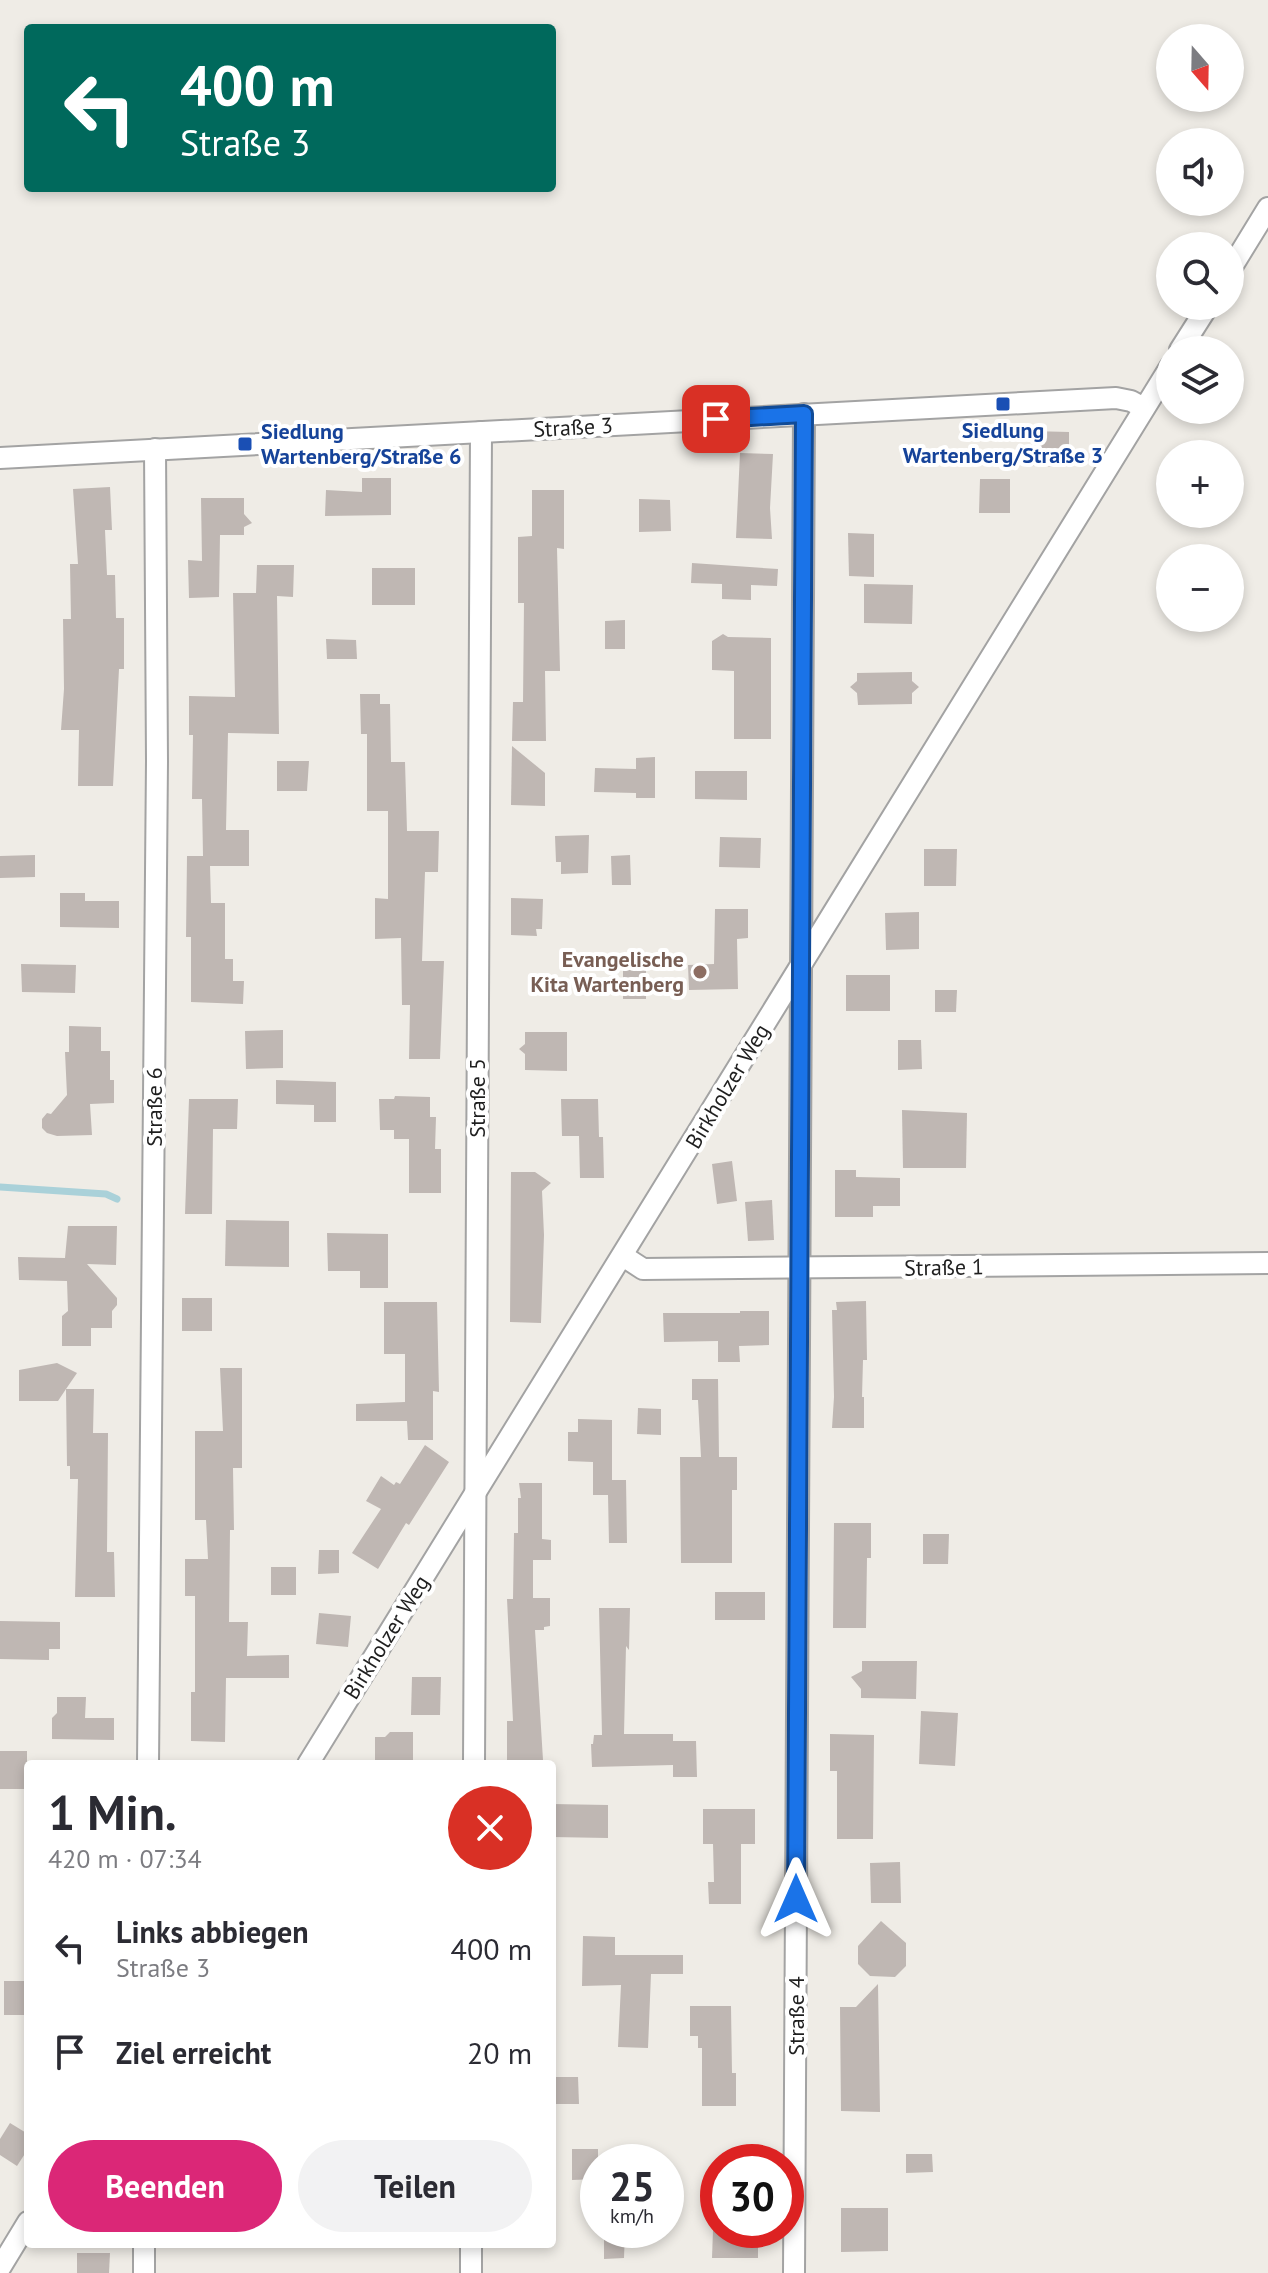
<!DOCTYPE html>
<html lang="de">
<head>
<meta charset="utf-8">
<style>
  body { margin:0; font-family:"PT Sans",sans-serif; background:#f2f2f3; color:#2b2b33; height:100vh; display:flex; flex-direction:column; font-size:30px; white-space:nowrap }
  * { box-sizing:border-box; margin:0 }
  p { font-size:26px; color:#7c7c81 }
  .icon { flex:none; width:44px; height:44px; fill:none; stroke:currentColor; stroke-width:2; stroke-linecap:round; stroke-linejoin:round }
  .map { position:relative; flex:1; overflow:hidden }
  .panel { position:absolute; left:24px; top:1760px; width:532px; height:488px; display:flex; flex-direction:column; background:#fff; border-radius:8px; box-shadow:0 4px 12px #0003 }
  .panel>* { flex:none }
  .hud { position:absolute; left:24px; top:24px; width:532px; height:168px; border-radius:8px; box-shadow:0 4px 12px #0003; background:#00695c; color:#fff; overflow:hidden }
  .needle { width:52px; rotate:160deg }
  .buttons { position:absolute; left:1156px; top:24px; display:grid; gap:16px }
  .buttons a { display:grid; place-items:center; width:88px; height:88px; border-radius:50%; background:#fff; box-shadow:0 4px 12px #0003; font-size:40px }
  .speed { position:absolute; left:580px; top:2144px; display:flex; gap:16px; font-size:40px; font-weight:700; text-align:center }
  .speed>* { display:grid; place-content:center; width:104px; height:104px; border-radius:50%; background:#fff; box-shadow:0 4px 12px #0003; line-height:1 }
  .speed small { font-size:20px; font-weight:400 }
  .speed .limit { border:12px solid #d22; background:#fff; color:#111 }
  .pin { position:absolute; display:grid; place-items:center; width:68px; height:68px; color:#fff; margin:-34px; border-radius:16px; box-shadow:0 4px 12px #0006 }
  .me { position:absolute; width:88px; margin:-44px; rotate:0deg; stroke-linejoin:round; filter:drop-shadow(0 0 6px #0008) }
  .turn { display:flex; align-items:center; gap:28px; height:168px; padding:0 24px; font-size:36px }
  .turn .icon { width:104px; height:104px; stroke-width:2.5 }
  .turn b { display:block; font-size:56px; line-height:68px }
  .round { display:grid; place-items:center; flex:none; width:84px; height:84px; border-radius:42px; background:#f2f2f3 }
  .summary { display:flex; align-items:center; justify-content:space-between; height:136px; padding:0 24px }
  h1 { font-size:48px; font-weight:600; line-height:60px }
  .cta { display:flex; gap:16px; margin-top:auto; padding:16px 24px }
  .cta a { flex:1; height:92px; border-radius:48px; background:#db2777; color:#fff; font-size:32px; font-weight:600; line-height:92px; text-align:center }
  .cta a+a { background:#f2f2f3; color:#2b2b33 }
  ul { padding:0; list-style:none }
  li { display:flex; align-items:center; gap:24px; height:104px; padding:0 24px }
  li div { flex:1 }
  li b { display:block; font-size:30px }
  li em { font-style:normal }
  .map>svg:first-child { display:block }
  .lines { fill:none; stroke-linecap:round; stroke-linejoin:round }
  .stream { stroke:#aad1d9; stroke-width:7 }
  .building { fill:#bfb7b3 }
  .street-casing { stroke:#a3a3a3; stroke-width:24 }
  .street { stroke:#fff; stroke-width:20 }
  .route-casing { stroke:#114b97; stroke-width:20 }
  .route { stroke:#1a73e8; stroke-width:14 }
  .transit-dot { fill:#1a4fb4; stroke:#fff; stroke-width:3 }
  .education-dot { fill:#8d6e63; stroke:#fff; stroke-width:3 }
  .labels { text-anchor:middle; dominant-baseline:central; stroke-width:8; stroke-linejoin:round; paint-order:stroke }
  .street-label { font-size:22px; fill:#1f1f1f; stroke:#fff }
  .transit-label { font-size:22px; font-weight:bold; fill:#164399; stroke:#fff }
  .education-label { font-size:22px; font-weight:bold; fill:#785e54; stroke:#fff; text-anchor:end }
</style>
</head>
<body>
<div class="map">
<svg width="1268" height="2273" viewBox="0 0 1268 2273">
  <rect width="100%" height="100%" fill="#efece6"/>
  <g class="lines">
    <!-- stream -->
    <polyline class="stream" points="0,1187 106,1194 117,1199"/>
  </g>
  <!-- building -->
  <g class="building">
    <polygon points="1031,431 1069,432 1069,467 1031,466"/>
    <polygon points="740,453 773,454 770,508 772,539 736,538"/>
    <polygon points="362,478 391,478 391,515 325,516 326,490 362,492"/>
    <polygon points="980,479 1010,479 1010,513 979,513"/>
    <polygon points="110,487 112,530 105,530 107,575 115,575 116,618 124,618 124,669 119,669 113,786 78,786 79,730 61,730 64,689 63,619 71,619 70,564 78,564 73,489"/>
    <polygon points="532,490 564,490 564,549 557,548 560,671 545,671 546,741 512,741 513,702 523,702 524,603 518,603 518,537 532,536"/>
    <polygon points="201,498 244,498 244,514 252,523 244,527 244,535 220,535 219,597 189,598 188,560 202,561"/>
    <polygon points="639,499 670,500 671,531 639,532"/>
    <polygon points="848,533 874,534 874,577 849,576"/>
    <polygon points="692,563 778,569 777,586 751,585 751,600 722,599 722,584 691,583"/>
    <polygon points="257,565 294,565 293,597 277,596 279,734 228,733 226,830 249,830 249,866 210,866 211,903 225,903 225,959 233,959 233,981 244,981 243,1004 191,1002 191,937 186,937 187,856 203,856 202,799 192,799 193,735 189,735 189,696 235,697 233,593 256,593"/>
    <rect x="372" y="568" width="43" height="37"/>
    <polygon points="864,584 913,585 912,624 864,623"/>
    <polygon points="625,620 625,649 605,649 605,621"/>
    <polygon points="723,634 728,637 771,638 771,739 734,739 734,671 712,670 712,641"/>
    <polygon points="326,639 356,640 357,659 327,659"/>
    <polygon points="912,672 912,681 919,687 912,693 912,704 858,705 857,693 850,687 857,681 857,673"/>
    <polygon points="360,694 380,694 380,704 390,704 391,762 405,762 407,831 439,831 438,872 425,872 422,961 444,961 440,1059 409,1059 410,1005 402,1005 401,938 375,939 375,898 388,899 388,811 367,811 367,734 361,734"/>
    <polygon points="512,746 545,773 545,806 511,805"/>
    <polygon points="655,757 655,798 636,798 636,793 594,792 595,768 636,769 636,758"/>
    <polygon points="277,761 309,761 307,791 277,791"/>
    <polygon points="695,771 747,771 747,800 695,799"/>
    <polygon points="589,835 588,873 561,874 561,862 556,862 555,836"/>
    <polygon points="720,837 761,838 760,868 719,867"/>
    <polygon points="924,849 957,849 956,886 924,886"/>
    <polygon points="35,855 35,877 0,878 0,856"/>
    <polygon points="630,855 631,885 612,885 611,856"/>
    <polygon points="60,893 85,893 85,901 119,901 119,928 60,927"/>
    <polygon points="511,898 543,899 542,929 536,929 537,936 511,935"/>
    <polygon points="715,909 748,909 748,938 737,939 738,989 689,990 688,965 714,964"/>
    <polygon points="919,912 919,949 886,950 885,913"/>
    <polygon points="623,961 646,963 646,999 623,999"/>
    <polygon points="21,964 76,965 75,993 22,992"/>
    <rect x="846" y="975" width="44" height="36"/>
    <polygon points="935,990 957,990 956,1012 935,1012"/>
    <polygon points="69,1026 101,1027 101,1051 110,1051 110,1080 114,1080 114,1103 90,1104 92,1135 57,1136 47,1133 42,1128 42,1119 47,1113 51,1114 67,1095 65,1052 69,1052"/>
    <polygon points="283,1030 283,1068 246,1069 245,1031"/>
    <polygon points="525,1032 567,1032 567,1071 525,1070 525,1054 519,1049 525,1044"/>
    <polygon points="898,1040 921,1040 922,1069 898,1070"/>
    <polygon points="276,1080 336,1082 336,1122 314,1122 314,1105 276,1104"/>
    <polygon points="395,1096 430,1097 430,1117 436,1117 435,1149 441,1149 441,1193 409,1193 409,1139 394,1139 394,1130 380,1130 379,1099 394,1099"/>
    <polygon points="189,1099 238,1099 237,1129 213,1129 212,1214 185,1214"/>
    <polygon points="561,1099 598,1099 599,1137 603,1137 604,1178 580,1178 579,1136 562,1136"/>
    <polygon points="902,1110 967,1113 966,1168 903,1168"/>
    <polygon points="732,1161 737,1201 717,1204 712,1164"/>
    <polygon points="835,1170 856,1170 856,1177 900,1178 900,1206 873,1206 873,1217 835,1217"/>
    <polygon points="511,1172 535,1172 551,1183 542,1191 544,1235 541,1323 510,1322"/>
    <polygon points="772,1200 774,1240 748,1241 745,1202"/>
    <polygon points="226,1220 289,1221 289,1267 225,1266"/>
    <polygon points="68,1226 117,1226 116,1265 87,1264 117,1298 117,1305 112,1311 112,1328 91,1328 91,1346 62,1346 62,1316 68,1311 67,1281 19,1280 18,1257 65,1258"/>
    <polygon points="327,1233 388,1234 388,1288 360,1288 360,1271 328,1271"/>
    <rect x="182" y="1298" width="30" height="33"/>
    <polygon points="866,1301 867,1360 863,1360 862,1397 864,1397 864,1428 832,1428 834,1397 832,1310 837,1310 836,1302"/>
    <polygon points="384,1302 437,1302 439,1392 433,1391 433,1440 408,1440 407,1421 356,1421 356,1404 405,1402 405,1354 384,1354"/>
    <polygon points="740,1311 769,1311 769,1345 739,1346 740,1362 718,1362 718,1341 664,1342 663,1313 740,1313"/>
    <polygon points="57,1363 77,1373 66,1389 94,1389 93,1433 108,1433 107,1552 114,1552 115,1597 75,1597 78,1479 70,1479 70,1466 67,1466 66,1389 58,1401 19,1401 19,1370"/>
    <polygon points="220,1368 242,1368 242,1468 233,1468 234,1530 230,1530 229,1622 248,1622 247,1656 289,1655 289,1678 226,1678 225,1742 191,1741 191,1692 195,1692 195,1596 185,1596 185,1559 208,1559 206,1520 195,1520 195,1431 223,1431"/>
    <polygon points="692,1379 718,1379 719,1457 737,1457 737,1490 732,1490 732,1563 681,1563 680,1457 701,1457 698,1400 692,1400"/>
    <polygon points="638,1408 661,1409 661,1435 637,1434"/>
    <polygon points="578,1419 612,1420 612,1480 626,1480 627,1543 609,1543 608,1495 593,1495 593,1462 568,1461 568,1432 578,1432"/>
    <polygon points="425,1445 449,1462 409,1525 406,1523 378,1569 352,1553 381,1509 366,1501 381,1476 394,1485 396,1482 400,1484"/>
    <polygon points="519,1483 542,1483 542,1539 551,1540 551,1560 533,1560 533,1598 550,1598 550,1626 544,1627 544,1630 535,1630 543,1760 507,1761 507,1721 513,1721 507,1599 513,1599 514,1533 518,1533 518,1498 521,1498"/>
    <polygon points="834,1523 871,1523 871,1558 867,1558 866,1628 833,1628"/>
    <polygon points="923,1534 949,1534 948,1564 923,1564"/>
    <polygon points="319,1550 339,1550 339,1573 318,1574"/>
    <rect x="271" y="1567" width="25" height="28"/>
    <rect x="715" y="1592" width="50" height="28"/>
    <polygon points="599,1608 630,1608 629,1650 626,1646 624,1734 673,1734 673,1741 696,1741 697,1777 673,1777 673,1765 592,1767 591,1744 593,1744 594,1735 602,1735"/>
    <polygon points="319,1613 351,1616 348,1647 316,1644"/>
    <polygon points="0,1621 60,1622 60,1649 49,1649 49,1660 0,1659"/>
    <polygon points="862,1661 917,1661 916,1699 861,1698 861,1689 851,1677 862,1671"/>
    <polygon points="412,1677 441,1677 440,1715 411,1715"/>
    <polygon points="57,1697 86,1697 85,1718 114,1718 114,1740 52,1739 52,1718 57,1713"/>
    <polygon points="921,1711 958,1713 955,1766 919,1764"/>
    <polygon points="390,1732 413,1732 413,1764 375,1764 375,1737 385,1737"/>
    <polygon points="830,1734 874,1735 873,1839 837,1839 837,1771 830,1771"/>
    <rect x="0" y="1751" width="27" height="38"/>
    <polygon points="552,1804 608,1805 608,1838 552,1837"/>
    <polygon points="703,1809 755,1809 755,1844 741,1844 741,1904 709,1904 708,1882 714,1882 713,1844 703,1844"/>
    <polygon points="900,1862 901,1903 871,1903 870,1863"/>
    <polygon points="881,1921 906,1943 906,1966 895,1977 870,1976 858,1964 858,1946"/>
    <polygon points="583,1936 615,1937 615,1955 683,1955 683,1974 651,1974 648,2048 618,2047 621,1985 582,1986"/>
    <rect x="4" y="1981" width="24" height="34"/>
    <polygon points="878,1984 880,2112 841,2111 840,2007 856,2007"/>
    <polygon points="690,2006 731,2006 732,2073 736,2073 736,2106 702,2106 702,2048 698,2048 698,2036 690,2036"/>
    <polygon points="552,2077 578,2077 579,2104 552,2104"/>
    <polygon points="10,2123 28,2134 28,2149 17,2166 0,2155 0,2139"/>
    <polygon points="572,2149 598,2149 598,2179 572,2180"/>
    <polygon points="906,2154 932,2154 933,2172 906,2173"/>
    <polygon points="841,2208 888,2208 888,2251 841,2252"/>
    <polygon points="604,2230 625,2230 624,2258 604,2259"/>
    <polygon points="713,2230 758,2230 758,2258 712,2258"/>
    <polygon points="77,2253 110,2253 109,2273 77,2273"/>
  </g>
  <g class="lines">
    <defs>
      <g id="street">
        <polyline points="1230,270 1268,208"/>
        <polyline points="1180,350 1208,306"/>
        <polyline points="0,458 1116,398 1131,401 1144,408"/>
        <polyline points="623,1256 643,1269 1268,1263"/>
        <polyline points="148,1764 157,761 155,449"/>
        <polyline points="308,1764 1170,367"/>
        <polyline points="474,1764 481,432"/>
        <polyline points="0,2268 28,2222"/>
        <polyline points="144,2273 144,2244"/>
        <polyline points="471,2273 471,2244"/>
        <polyline points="794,2273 804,414"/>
      </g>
    </defs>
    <!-- street casing -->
    <use href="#street" class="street-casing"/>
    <!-- street -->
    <use href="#street" class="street"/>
  </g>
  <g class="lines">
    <defs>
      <polyline id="route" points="716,419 804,414 796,1899"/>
    </defs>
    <!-- route casing -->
    <use href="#route" class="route-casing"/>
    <!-- route -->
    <use href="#route" class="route"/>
  </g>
  <!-- markers -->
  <g class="transit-dot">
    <rect x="995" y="396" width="16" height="16" rx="4"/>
    <rect x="237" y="436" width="16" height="16" rx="4"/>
  </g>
  <circle class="education-dot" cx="700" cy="972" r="8"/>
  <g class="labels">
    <!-- street labels -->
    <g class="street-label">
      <text transform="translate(573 427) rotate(-3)">Straße 3</text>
      <text transform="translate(727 1086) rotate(-59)">Birkholzer Weg</text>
      <text transform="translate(477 1098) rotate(-90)">Straße 5</text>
      <text transform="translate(154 1107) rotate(-90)">Straße 6</text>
      <text transform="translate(944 1267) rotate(-1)">Straße 1</text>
      <text transform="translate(386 1637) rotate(-58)">Birkholzer Weg</text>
      <text transform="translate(796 2016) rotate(-90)">Straße 4</text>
    </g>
    <!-- transit labels -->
    <g class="transit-label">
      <text x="1003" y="430">Siedlung<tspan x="1003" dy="25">Wartenberg/Straße 3</tspan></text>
      <text x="261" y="431" text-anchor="start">Siedlung<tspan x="261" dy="25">Wartenberg/Straße 6</tspan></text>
    </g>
    <!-- education labels -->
    <g class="education-label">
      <text x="684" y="959">Evangelische<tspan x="684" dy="25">Kita Wartenberg</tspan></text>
    </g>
  </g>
</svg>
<div class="buttons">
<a><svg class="needle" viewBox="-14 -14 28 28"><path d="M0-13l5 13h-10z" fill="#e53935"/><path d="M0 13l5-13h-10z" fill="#7c7c81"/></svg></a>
<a><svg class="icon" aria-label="sound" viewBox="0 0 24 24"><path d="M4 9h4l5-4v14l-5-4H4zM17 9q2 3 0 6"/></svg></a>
<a><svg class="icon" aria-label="search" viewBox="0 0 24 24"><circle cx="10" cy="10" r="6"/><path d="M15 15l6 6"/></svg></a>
<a><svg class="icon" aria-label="layers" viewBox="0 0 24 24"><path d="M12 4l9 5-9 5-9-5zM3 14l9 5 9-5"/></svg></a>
<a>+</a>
<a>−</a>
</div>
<div class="speed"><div>25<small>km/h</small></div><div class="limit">30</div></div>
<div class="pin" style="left:716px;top:419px;background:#d93025"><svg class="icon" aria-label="arrive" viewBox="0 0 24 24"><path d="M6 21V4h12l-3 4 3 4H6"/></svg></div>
<svg class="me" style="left:796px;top:1899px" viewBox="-20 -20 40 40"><path d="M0-17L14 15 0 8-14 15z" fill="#1a73e8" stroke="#fff" stroke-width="4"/></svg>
<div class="hud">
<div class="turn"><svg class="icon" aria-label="left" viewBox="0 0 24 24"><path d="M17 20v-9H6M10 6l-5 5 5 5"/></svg><div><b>400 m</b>Straße 3</div></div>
</div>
<section class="panel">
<div class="summary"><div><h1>1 Min.</h1><p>420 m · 07:34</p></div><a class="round" style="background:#d93025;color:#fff"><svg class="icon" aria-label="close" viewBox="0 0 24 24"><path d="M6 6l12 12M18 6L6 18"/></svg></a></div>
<ul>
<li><svg class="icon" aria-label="left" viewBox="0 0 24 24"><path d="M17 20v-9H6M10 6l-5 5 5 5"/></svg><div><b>Links abbiegen</b><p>Straße 3</p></div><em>400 m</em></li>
<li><svg class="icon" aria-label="arrive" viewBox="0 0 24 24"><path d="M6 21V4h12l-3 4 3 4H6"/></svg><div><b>Ziel erreicht</b></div><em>20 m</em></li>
</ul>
<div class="cta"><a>Beenden</a><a>Teilen</a></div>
</section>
</div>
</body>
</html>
